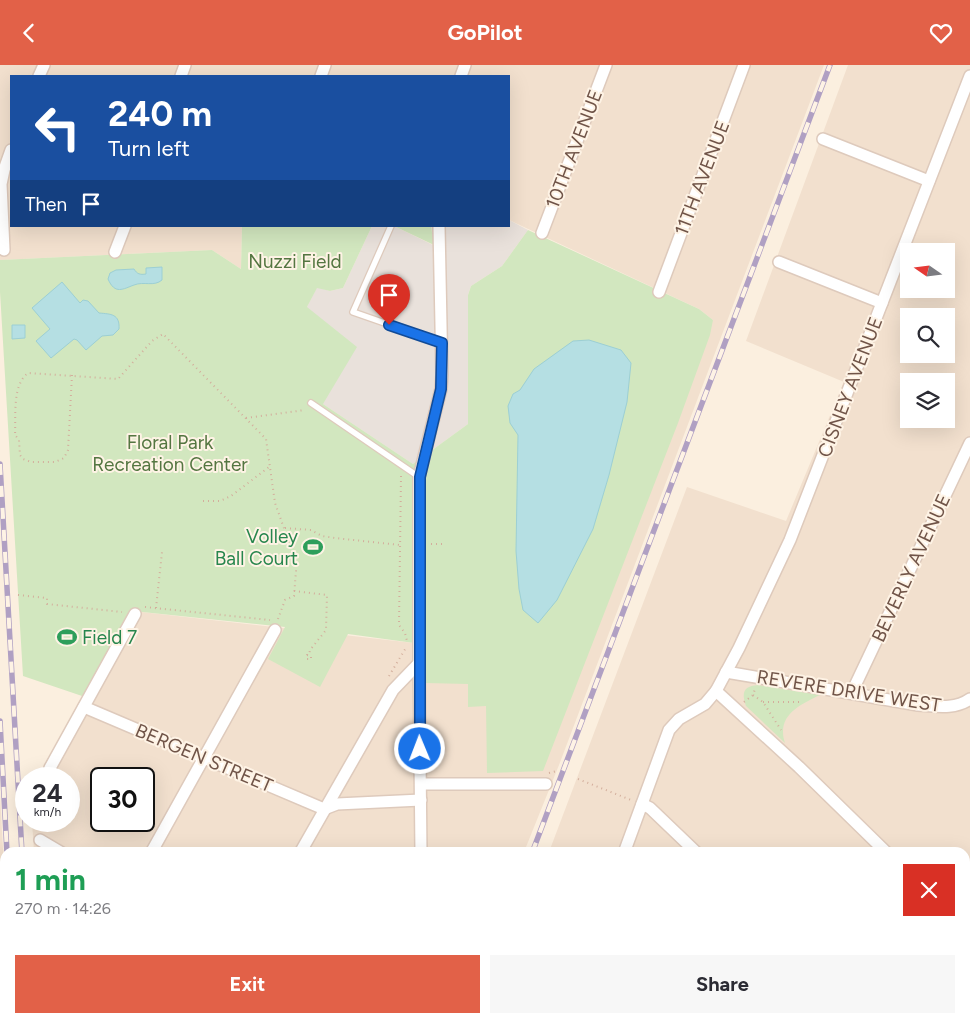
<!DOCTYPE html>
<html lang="en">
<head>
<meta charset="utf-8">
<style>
  body { margin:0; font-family:Figtree,sans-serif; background:#f7f7f7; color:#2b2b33; height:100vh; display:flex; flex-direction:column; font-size:19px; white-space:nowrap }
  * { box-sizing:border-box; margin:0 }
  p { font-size:16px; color:#7c7c81 }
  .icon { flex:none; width:28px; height:28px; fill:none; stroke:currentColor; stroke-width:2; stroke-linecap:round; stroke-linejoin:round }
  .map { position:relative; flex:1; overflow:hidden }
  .drawer { position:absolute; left:0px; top:782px; width:970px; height:176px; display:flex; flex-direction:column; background:#fff; border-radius:15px 15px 0 0; box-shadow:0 5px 20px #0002 }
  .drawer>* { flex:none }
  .top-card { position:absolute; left:10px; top:10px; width:500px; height:152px; border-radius:0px; box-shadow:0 5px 20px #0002; background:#1a4fa0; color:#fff; overflow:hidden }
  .needle { width:32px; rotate:284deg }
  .buttons { position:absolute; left:900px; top:178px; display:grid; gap:10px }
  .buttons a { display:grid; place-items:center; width:55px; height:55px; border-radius:0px; background:#fff; box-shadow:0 5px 20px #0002; font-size:25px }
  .speed { position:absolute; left:15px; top:702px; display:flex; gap:10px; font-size:25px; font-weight:700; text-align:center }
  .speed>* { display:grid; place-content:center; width:65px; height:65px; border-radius:50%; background:#fff; box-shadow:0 5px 20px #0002; line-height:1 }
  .speed small { font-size:12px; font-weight:400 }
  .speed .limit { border:2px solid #111; border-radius:8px; background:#fff; color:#111 }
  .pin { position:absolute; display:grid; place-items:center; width:42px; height:42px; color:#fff; margin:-51px -21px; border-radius:50% 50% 50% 0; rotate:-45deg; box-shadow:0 0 5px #0007 }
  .pin .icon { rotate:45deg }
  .me { position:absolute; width:55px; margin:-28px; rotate:359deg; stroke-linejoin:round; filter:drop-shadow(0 0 4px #0008) }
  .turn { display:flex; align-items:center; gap:18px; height:105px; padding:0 15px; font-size:22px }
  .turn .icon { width:65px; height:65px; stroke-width:2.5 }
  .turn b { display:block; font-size:35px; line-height:42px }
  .then { display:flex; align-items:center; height:48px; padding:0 15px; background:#0003; gap:10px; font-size:19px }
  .round { display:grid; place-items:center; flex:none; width:52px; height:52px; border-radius:0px; background:#f7f7f7 }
  .head { display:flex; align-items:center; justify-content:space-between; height:85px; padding:0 15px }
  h1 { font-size:30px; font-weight:700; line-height:38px; color:#1e9e55 }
  .action { display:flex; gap:10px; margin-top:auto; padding:10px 15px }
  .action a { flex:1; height:58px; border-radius:0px; background:#e26148; color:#fff; font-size:20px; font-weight:700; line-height:58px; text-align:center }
  .action a+a { background:#f7f7f7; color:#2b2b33 }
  header { display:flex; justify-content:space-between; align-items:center; height:65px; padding:0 15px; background:#e26148; color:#fff; font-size:22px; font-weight:700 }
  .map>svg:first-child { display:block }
  .residential { fill:#f2e0ce; fill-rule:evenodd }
  .industrial { fill:#e9e1db }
  .green { fill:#d2e7bf }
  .water { fill:#b5dfe3; stroke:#9ccfd4 }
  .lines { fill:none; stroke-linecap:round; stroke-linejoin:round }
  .lane-casing { stroke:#decabc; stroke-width:8 }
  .street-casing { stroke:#decabc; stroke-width:14 }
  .path { stroke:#d3ae9c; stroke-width:2; stroke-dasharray:1 4; stroke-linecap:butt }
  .lane { stroke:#fff; stroke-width:5.5 }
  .street { stroke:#fff; stroke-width:11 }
  .rail-casing { stroke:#b0a0c3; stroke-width:5.5 }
  .rail { stroke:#fef3e5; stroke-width:4; stroke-dasharray:11; stroke-linecap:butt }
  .route-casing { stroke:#114b97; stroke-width:12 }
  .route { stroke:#1a73e8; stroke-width:9 }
  .labels { text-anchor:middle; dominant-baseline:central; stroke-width:4; stroke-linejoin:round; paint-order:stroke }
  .street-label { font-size:19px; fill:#705448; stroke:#fef3e5 }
  .park-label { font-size:19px; fill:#547641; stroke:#fef3e5 }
  .leisure-label { font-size:19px; fill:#27864d; stroke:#fef3e5; text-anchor:end }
</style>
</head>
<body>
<header><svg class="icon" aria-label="back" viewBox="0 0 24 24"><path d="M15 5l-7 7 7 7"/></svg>GoPilot<svg class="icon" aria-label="heart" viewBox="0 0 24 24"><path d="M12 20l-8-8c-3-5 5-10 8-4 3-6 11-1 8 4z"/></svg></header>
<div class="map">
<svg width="970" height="958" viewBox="0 0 970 958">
  <rect width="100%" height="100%" fill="#fbefdf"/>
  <!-- residential -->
  <g class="residential">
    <path d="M 0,0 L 824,0 L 559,700 L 524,787 L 34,787 L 32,756 L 69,756 L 69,714 L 48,714 L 85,632 L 133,546 L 414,578 L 426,598 L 713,255 L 699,244 L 509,155 L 509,11 L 11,11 L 11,161 L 242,161 L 241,204 L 212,185 L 0,195 ZM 101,714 L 144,714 L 144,756 L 101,756 Z"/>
    <path d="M 848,0 L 970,0 L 970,958 L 485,958 L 487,954 L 965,954 L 965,788 L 549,787 L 687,422 L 786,456 L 844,317 L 746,276 ZM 909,186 L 946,186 L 946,224 L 909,224 ZM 909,251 L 946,251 L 946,289 L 909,289 ZM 909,316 L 946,316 L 946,354 L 909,354 Z"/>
    <polygon points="0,730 5,820 5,954 12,954 13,958 0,958"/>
    <polygon points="45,954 456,954 455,958 45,958"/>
  </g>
  <!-- industrial -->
  <polygon class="industrial" points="509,155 528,165 502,201 471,221 468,230 468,359 413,399 323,339 307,242 317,222 330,226 343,223 372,161 394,161 433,180 431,161 509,161"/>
  <!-- green -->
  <g class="green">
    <polygon points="242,161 372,161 343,223 330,226 317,223 307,242 357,282 323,339 413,399 468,359 468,230 471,221 502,201 528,165 699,244 713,255 710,270 678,358 543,706 487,708 486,641 468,642 468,619 425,618 426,598 414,578 348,569 320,622 268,594 285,562 133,546 85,632 23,611 0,227 0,195 212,185 241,204"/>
    <polygon points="394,161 431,161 434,180"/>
    <path d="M 758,620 L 820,630 C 799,640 776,651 785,678 L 746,641 C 741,627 744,621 758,620 Z"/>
  </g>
  <!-- water -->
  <g class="water">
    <path d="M 162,202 L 162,215 C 154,222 144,216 134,220 C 123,224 115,230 108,214 L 110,208 L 116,205 L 134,204 C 137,209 140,210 146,209 L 146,203 Z"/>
    <path d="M 62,217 L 80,238 L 83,235 L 88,236 L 99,248 C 111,249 120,249 119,264 L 113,270 L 102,271 L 86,285 L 77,275 L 74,274 L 51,293 L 36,276 L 50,264 L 32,243 Z"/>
    <polygon points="12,260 25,260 25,273 12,274"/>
    <polygon points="589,275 621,285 631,298 627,337 609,410 593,464 557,535 538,558 523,545 519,524 516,486 518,370 510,358 508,341 513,329 520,325 534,304 573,276"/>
  </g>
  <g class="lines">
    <defs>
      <g id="lane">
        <polyline points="391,161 353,247 442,278"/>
        <polyline points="311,338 419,412"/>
      </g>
      <g id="street">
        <polyline points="39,11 44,0"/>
        <polyline points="181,11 185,0"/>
        <polyline points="321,11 325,0"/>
        <polyline points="461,11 465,0"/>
        <polyline points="823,74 929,116"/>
        <polyline points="542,168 606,0"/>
        <polyline points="4,185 1,119 4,105 11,85"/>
        <polyline points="115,187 125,161"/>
        <polyline points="779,197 882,238"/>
        <polyline points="659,227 744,0"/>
        <path d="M 726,607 L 918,640 C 935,641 955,645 970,634"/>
        <polyline points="716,626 799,702 887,788"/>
        <polyline points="852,627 970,378"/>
        <polyline points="84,642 324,744 337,739 421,735"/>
        <polyline points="50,703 135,549"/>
        <polyline points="421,719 546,719"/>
        <polyline points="642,739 650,743 697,788"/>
        <polyline points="40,775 62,788"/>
        <polyline points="151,788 275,565"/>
        <polyline points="300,788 393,625 419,598"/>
        <polyline points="421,788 419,598 419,412 441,324 442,310 439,161"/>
        <polyline points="624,788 669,665 679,654 705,639 716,626 739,583 790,475 970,11"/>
        <polyline points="965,863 970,868"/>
        <polyline points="91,954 98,958"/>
        <polyline points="681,954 685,958"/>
        <polyline points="869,954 874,958"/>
        <polyline points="205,958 207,954"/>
        <polyline points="404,958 407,954"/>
        <polyline points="560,958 561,954"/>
      </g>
    </defs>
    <!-- lane casing -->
    <use href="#lane" class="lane-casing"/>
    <!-- street casing -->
    <use href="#street" class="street-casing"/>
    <!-- path -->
    <g class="path">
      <path d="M 72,310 L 68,385 L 64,393 L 55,397 L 31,397 L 23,394 L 20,390 L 19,375 L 15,370 C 16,351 12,320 28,308 L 118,314 L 152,276 L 163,269 L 266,374 L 275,438 L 295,494 L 296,506 L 294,531 L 285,535 L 278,554"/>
      <polyline points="246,353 305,345"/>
      <polyline points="401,411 399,560 405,568 407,576"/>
      <polyline points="203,436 220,436 231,431 269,402"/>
      <polyline points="285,463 311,465 322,471 335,473 400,480"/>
      <polyline points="431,479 446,479"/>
      <polyline points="294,526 327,530 326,565 310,585 309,590"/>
      <polyline points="18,530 47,533 47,539 122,547"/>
      <polyline points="145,542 270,555"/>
      <polyline points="156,543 162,487"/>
      <polygon points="307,590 311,591 311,594 307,594"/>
      <polyline points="389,611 407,581"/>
      <polyline points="753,630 763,637 781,665"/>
      <polyline points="744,637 753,630 755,624"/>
      <polyline points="763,637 801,637"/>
      <polyline points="549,708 557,706"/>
      <polyline points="578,714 631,735"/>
    </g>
    <!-- lane -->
    <use href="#lane" class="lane"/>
    <!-- street -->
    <use href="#street" class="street"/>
    <defs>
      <g id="rail">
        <polyline points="0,399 22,788"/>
        <polyline points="0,656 7,788"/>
        <polyline points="532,788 830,0"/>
        <polyline points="16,954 17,958"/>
        <polyline points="31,954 31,958"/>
        <polyline points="474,958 476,954"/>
      </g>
    </defs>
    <!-- rail casing -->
    <use href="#rail" class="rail-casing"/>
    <!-- rail -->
    <use href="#rail" class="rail"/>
  </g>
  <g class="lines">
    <defs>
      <polyline id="route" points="389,260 442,278 441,324 420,412 420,684"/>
    </defs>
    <!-- route casing -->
    <use href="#route" class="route-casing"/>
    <!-- route -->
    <use href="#route" class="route"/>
  </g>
  <!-- icons -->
  <defs>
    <symbol id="stadium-bare" viewBox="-9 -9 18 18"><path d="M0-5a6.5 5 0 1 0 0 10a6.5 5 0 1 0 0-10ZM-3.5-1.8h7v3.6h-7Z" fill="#2e9e5b" stroke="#fef3e5" stroke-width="2.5" paint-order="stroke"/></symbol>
  </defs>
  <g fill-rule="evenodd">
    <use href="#stadium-bare" x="299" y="468" width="28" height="28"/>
    <use href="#stadium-bare" x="53" y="558" width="28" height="28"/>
  </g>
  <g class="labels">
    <!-- street labels -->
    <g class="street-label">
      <text transform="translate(574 84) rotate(-69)">10TH AVENUE</text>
      <text transform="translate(702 113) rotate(-69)">11TH AVENUE</text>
      <text transform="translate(850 322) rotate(-69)">CISNEY AVENUE</text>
      <text transform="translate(911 503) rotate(-65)">BEVERLY AVENUE</text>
      <text transform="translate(849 626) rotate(9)">REVERE DRIVE WEST</text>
      <text transform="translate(204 693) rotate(23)">BERGEN STREET</text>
    </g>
    <!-- park labels -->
    <g class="park-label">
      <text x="295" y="196">Nuzzi Field</text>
      <text x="170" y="377">Floral Park<tspan x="170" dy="22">Recreation Center</tspan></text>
    </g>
    <!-- leisure labels -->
    <g class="leisure-label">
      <text x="298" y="471">Volley<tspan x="298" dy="22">Ball Court</tspan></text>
      <text x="82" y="572" text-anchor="start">Field 7</text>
    </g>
  </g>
</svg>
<div class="buttons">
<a><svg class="needle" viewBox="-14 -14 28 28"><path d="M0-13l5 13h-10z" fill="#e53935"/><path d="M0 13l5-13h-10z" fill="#7c7c81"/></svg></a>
<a><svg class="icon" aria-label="search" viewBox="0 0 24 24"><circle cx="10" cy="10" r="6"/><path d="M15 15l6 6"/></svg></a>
<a><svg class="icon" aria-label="layers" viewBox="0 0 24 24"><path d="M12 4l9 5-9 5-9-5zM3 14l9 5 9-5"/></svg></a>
</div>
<div class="speed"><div>24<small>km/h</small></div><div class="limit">30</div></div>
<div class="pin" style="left:389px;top:260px;background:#d93025"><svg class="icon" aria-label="arrive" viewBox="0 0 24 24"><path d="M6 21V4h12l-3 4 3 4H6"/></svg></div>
<svg class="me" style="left:420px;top:684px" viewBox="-20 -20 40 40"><circle r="17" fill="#1a73e8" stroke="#fff" stroke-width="3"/><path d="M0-11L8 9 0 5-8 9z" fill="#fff"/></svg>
<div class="top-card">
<div class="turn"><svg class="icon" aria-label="left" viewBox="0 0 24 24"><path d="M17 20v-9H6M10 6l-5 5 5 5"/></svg><div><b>240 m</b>Turn left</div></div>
<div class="then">Then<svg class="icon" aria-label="arrive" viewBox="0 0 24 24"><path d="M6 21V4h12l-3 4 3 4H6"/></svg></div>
</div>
<section class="drawer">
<div class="head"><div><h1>1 min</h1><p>270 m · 14:26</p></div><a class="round" style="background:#d93025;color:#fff"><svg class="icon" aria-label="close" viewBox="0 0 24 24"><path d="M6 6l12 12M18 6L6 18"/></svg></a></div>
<div class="action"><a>Exit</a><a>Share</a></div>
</section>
</div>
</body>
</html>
